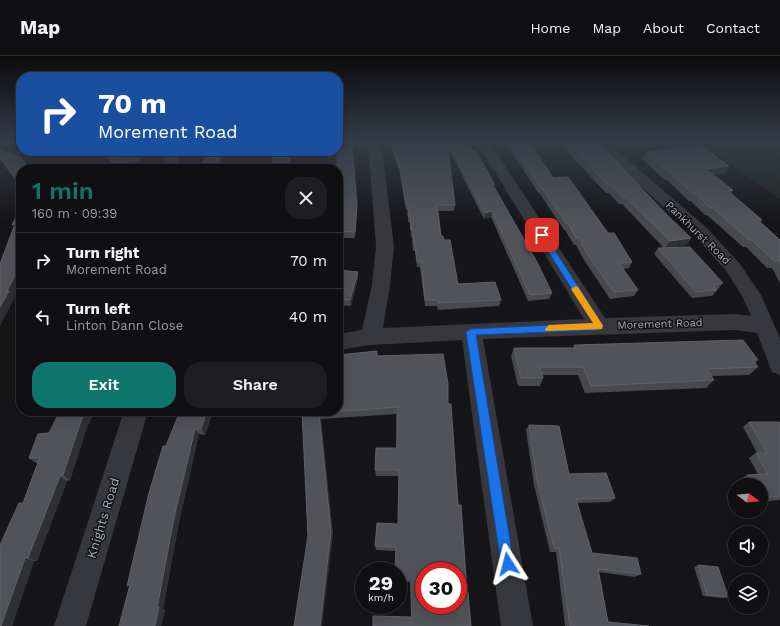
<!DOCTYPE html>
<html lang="en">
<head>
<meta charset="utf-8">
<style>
  body { margin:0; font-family:"Work Sans",sans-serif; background:#1e1e20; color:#f1f3f6; height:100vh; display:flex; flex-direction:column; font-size:15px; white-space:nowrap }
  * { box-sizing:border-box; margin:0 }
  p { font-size:13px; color:#9c9d9f }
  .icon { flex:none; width:22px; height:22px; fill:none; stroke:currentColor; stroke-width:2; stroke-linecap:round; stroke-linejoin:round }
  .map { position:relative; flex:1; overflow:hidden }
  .sheet { position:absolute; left:16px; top:108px; width:327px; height:252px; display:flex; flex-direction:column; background:#101012; border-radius:16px; box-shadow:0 4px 16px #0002,0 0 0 1px #303032 }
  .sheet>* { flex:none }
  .guide { position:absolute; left:16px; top:16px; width:327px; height:84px; border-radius:16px; box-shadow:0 4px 16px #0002,0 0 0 1px #303032; background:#1a4fa0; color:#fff; overflow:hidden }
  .needle { width:26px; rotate:106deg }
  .controls { position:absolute; left:728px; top:422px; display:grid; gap:8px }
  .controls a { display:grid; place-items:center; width:40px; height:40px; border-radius:50%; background:#101012; box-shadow:0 4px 16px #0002,0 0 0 1px #303032; font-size:20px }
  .speed { position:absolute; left:355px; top:506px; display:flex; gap:8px; font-size:20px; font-weight:700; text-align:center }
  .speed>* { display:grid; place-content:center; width:52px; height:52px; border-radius:50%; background:#101012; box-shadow:0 4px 16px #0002,0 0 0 1px #303032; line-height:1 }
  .speed small { font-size:10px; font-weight:400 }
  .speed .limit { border:6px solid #d22; background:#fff; color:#111 }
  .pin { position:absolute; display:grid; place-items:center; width:34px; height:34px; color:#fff; margin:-17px; border-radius:8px; box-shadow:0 2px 6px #0006 }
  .me { position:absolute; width:44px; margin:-22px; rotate:351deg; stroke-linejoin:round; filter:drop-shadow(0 0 3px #0008) }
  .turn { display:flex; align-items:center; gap:14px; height:84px; padding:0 16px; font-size:18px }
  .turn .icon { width:52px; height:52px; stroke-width:2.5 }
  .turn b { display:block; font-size:28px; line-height:34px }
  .round { display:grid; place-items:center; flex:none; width:42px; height:42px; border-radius:16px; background:#1e1e20 }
  .overview { display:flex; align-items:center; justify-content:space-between; height:68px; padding:0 16px }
  h1 { font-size:24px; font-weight:600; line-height:30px; color:#0f766e }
  .action { display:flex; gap:8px; margin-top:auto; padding:8px 16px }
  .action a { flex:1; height:46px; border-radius:16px; background:#0f766e; color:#fff; font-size:16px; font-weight:600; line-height:46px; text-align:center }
  .action a+a { background:#1e1e20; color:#f1f3f6 }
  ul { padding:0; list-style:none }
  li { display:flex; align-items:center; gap:12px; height:56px; padding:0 16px; border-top:1px solid #303032 }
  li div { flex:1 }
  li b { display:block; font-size:15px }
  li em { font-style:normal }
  header { display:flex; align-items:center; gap:24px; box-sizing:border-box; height:56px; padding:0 20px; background:#101012; border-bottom:1px solid #303032 }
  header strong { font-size:19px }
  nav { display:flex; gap:22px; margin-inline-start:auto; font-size:14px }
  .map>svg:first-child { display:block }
  .green { fill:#1e261f }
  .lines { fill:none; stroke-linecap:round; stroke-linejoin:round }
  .minor { fill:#37383d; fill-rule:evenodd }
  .wall { fill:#47494d }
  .shaded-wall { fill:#2f3033 }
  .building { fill:#525359; stroke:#5f6168; fill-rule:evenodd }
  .route { fill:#1a73e8; stroke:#114b97 }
  .slow { fill:#f59e0b }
  .labels { text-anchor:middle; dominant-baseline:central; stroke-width:3; stroke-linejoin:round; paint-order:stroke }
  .street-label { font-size:11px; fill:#a8adb8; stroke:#111113 }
  .near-street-label { font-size:13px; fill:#a8adb8; stroke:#111113 }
</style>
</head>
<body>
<header>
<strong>Map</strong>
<nav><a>Home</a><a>Map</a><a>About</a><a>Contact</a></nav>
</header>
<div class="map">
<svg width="780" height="570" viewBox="0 0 780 570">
  <rect width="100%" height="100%" fill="#161618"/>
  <!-- green -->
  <polygon class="green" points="699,86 780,86 780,143"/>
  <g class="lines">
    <!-- minor -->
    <g class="minor">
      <polygon points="368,86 381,86 394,190 390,229 383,272 584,263 477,86 489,86 605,262 735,258 751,260 742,240 727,216 695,180 593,86 607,86 707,172 740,208 761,239 780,282 780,319 772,316 757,277 735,274 483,283 533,570 501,570 462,284 371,289 338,294 338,278 362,274 372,229 376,190"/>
      <polygon points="163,95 177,95 180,113 166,113"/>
      <polygon points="124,355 148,355 86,570 54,570"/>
    </g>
  </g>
  <!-- wall -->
  <g class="wall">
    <polygon points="392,86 467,86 472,95 494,128 493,130 552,237 549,243 528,245 491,161 484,163 448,91 455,149 454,155 438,155 441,180 444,184 458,228 501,244 499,250 438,254 437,250 425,250 420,211 417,211 415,195 413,195 412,181 411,181 410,166 408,166 408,154 406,154 399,112 398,112 393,96"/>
    <polygon points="502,86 530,86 553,122 608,177 632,206 629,212 623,213 638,234 634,240 610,243 584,204 576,189 574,189 565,174 564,174 540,138 539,138 509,92 506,92"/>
    <polygon points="558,86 598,86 666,158 691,182 687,189 668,192 723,227 712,240 692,242 654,198 658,192 664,192 622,148 619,148 609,137 606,137"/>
    <polygon points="112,95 144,95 139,106 111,108 108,101"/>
    <polygon points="646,96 729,110 725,117 713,119 733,134 731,137 762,164 760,166 780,184 780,227 772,212 767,212 746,191 743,191 707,159 705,159 691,145 689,145 667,124 665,124 642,103"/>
    <polygon points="338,113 357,155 355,182 338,182"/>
    <polygon points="338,214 358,216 358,222 351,250 338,249"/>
    <polygon points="574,289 758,304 755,307 758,311 749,319 712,320 714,324 706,332 585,337 578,319 543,319 543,322 540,330 518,330 511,300 514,292 573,292"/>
    <polygon points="377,300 448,348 467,536 411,561 410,526 398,526 398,515 396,495 376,494 375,490 398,468 399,420 376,420 375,414 396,392 397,358 321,363 333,480 308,480 302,355"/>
    <polygon points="180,355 213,355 205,379 199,378 179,466 163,553 165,554 161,570 129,530 127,530 166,390"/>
    <polygon points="749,366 780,367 780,444 761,446 761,429 743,429 740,424 747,419 758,418 749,402 756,397 757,397 743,371"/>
    <polygon points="529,369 569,418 615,442 610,446 577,447 592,497 641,518 635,521 599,516 608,566 649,570 565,570 556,496 550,496 534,429 526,374"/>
    <polygon points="86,374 70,424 67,425 37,505 34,505 12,570 0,570 23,447 38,407 36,407 29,402 49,377"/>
    <polygon points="698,509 728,541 724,542 703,540 694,511"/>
  </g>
  <!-- shaded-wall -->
  <g class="shaded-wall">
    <polygon points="138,95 144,95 139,106 136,100"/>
    <polygon points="291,95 292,95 290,113 288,113"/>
    <polygon points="216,98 218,105 220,101 222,107 220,113 217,113"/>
    <polygon points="729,110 725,117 702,120 706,113"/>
    <polygon points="357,149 357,155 355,182 355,176"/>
    <polygon points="492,155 491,161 484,163 485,157"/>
    <polygon points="691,182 687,189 665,192 670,185"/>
    <polygon points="21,208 21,225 14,240 15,241 0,270 0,251 7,235"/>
    <polygon points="358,216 358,222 351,250 350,244"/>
    <polygon points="86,355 95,355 86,374 70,424 63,419 80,368"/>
    <polygon points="207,355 213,355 205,379 201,373"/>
    <polygon points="319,357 321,363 333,480 322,570 320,570"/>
    <polygon points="195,373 199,378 179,466 163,553 165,554 161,570 155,570 157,552 174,462"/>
    <polygon points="60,420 67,425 37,505 28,502"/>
    <polygon points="25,502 34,505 12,570 1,570"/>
  </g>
  <!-- building -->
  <g class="building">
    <polygon points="338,86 352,86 357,149 355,176 338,175 338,113 337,113 337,95 338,95"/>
    <polygon points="393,86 447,86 455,149 437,149 441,180 443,180 444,184 450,184 458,228 495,226 501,244 438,247 438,244 425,244 421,205 417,205 415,189 414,189 413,174 411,174 410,160 408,160 408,148 406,148 399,106 398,107 393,90"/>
    <polygon points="448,86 467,86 472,95 475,95 487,114 494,128 492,128 494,131 537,206 552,237 530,239 492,155 485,157"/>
    <polygon points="507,86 530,86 553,122 568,121 608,177 614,177 632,206 619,207 638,234 614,236 587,198 579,182 576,182 568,167 566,167 542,132 541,132 511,86"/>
    <polygon points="567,86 598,86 666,158 691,182 670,185 625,141 622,141 613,130 609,130"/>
    <polygon points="702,90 729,110 706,113 733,134 728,135 762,164 758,164 780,184 780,207 779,204 774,205 752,184 749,184 712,151 710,152 696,138 693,138 671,117 669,117 646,96"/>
    <polygon points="0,94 20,101 30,113 21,113 21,208 7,235 9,235 0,251 0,208 15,168 12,169 18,157 19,128 0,102"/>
    <polygon points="112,95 138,95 136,100 108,101"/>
    <polygon points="274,95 291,95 288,113 272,113 273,104 272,104"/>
    <polygon points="216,98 216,101 220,101 217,113 201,113 206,99"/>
    <polygon points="690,191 723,227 713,229 717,234 696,236 658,192"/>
    <polygon points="338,214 358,216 350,244 338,243"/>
    <polygon points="743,284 758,304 753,304 758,311 707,313 714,324 591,330 583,311 540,311 543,322 521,322 514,292 575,292 574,289"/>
    <path d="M 377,295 L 377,300 L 443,298 L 448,328 L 448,348 L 451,348 L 458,449 L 461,449 L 467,536 L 468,536 L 471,570 L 373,570 L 373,560 L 412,561 L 411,523 L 398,523 L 398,515 L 395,515 L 396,491 L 375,490 L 377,467 L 398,468 L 399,414 L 375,414 L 376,392 L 397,392 L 397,351 L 319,357 L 331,475 L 320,570 L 294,570 L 308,480 L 302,355 L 338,355 L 338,299 ZM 424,515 L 458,515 L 458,549 L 424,549 Z"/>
    <polygon points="60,355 86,355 80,368 63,419 60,420 28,502 25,502 1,570 0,570 0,489 19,447 23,447 40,401 29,402 38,378 49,377"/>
    <polygon points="180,355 207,355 201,373 195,373 174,462 157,552 159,551 155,570 119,570 130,529 127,530 149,437 163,390 166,390"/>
    <polygon points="749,366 779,366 780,367 780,440 762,442 761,441 761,429 753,429 747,419 768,418 756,397 767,397"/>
    <polygon points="529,369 559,370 569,418 606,417 615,442 576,443 592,497 637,502 641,518 598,513 608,566 649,570 570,570 559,492 554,492 537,424"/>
    <polygon points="698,509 718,511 728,541 707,539"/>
  </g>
  <!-- sky -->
  <linearGradient id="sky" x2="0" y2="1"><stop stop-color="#0c0c0d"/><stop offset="0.52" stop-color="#363c48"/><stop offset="1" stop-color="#363c48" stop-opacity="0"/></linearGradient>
  <rect width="780" height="165" fill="url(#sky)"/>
  <!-- route -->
  <polygon class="route" points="539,177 544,177 603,270 599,274 476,279 514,508 512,513 508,515 503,513 501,508 466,276 471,273 593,267 538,179"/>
  <!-- slow -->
  <polygon class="slow" points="576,230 578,231 602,268 603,270 602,273 546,275 545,273 549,269 593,267 571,233"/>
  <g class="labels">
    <!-- street labels -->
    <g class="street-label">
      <text transform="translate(698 177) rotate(44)">Pankhurst Road</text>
      <text transform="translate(660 268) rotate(-2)">Morement Road</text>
    </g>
    <!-- near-street labels -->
    <g class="near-street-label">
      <text transform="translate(103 462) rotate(-73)">Knights Road</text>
    </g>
  </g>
</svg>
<div class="controls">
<a><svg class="needle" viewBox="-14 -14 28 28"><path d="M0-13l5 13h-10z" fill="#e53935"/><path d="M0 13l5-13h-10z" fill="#9c9d9f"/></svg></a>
<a><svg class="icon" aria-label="sound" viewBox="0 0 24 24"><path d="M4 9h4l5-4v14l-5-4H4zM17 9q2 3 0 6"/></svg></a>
<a><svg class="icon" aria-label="layers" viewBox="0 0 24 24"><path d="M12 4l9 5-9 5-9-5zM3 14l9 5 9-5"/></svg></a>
</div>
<div class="speed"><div>29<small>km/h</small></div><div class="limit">30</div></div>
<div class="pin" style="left:542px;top:179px;background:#d93025"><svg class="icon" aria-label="arrive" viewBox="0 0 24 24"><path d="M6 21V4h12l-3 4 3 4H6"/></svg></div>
<svg class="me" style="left:508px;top:508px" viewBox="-20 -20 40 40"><path d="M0-17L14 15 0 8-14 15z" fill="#1a73e8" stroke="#fff" stroke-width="4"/></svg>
<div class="guide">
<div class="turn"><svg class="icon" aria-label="right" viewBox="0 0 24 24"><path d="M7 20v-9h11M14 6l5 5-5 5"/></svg><div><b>70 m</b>Morement Road</div></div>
</div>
<section class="sheet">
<div class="overview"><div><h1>1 min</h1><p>160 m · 09:39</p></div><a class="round"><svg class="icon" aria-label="close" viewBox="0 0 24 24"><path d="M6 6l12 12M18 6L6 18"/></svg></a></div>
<ul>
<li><svg class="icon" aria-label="right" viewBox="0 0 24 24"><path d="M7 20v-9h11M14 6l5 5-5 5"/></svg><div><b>Turn right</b><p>Morement Road</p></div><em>70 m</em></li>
<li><svg class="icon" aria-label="left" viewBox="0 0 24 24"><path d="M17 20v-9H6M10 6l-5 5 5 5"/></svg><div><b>Turn left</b><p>Linton Dann Close</p></div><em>40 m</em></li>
</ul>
<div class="action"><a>Exit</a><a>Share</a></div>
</section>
</div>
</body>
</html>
